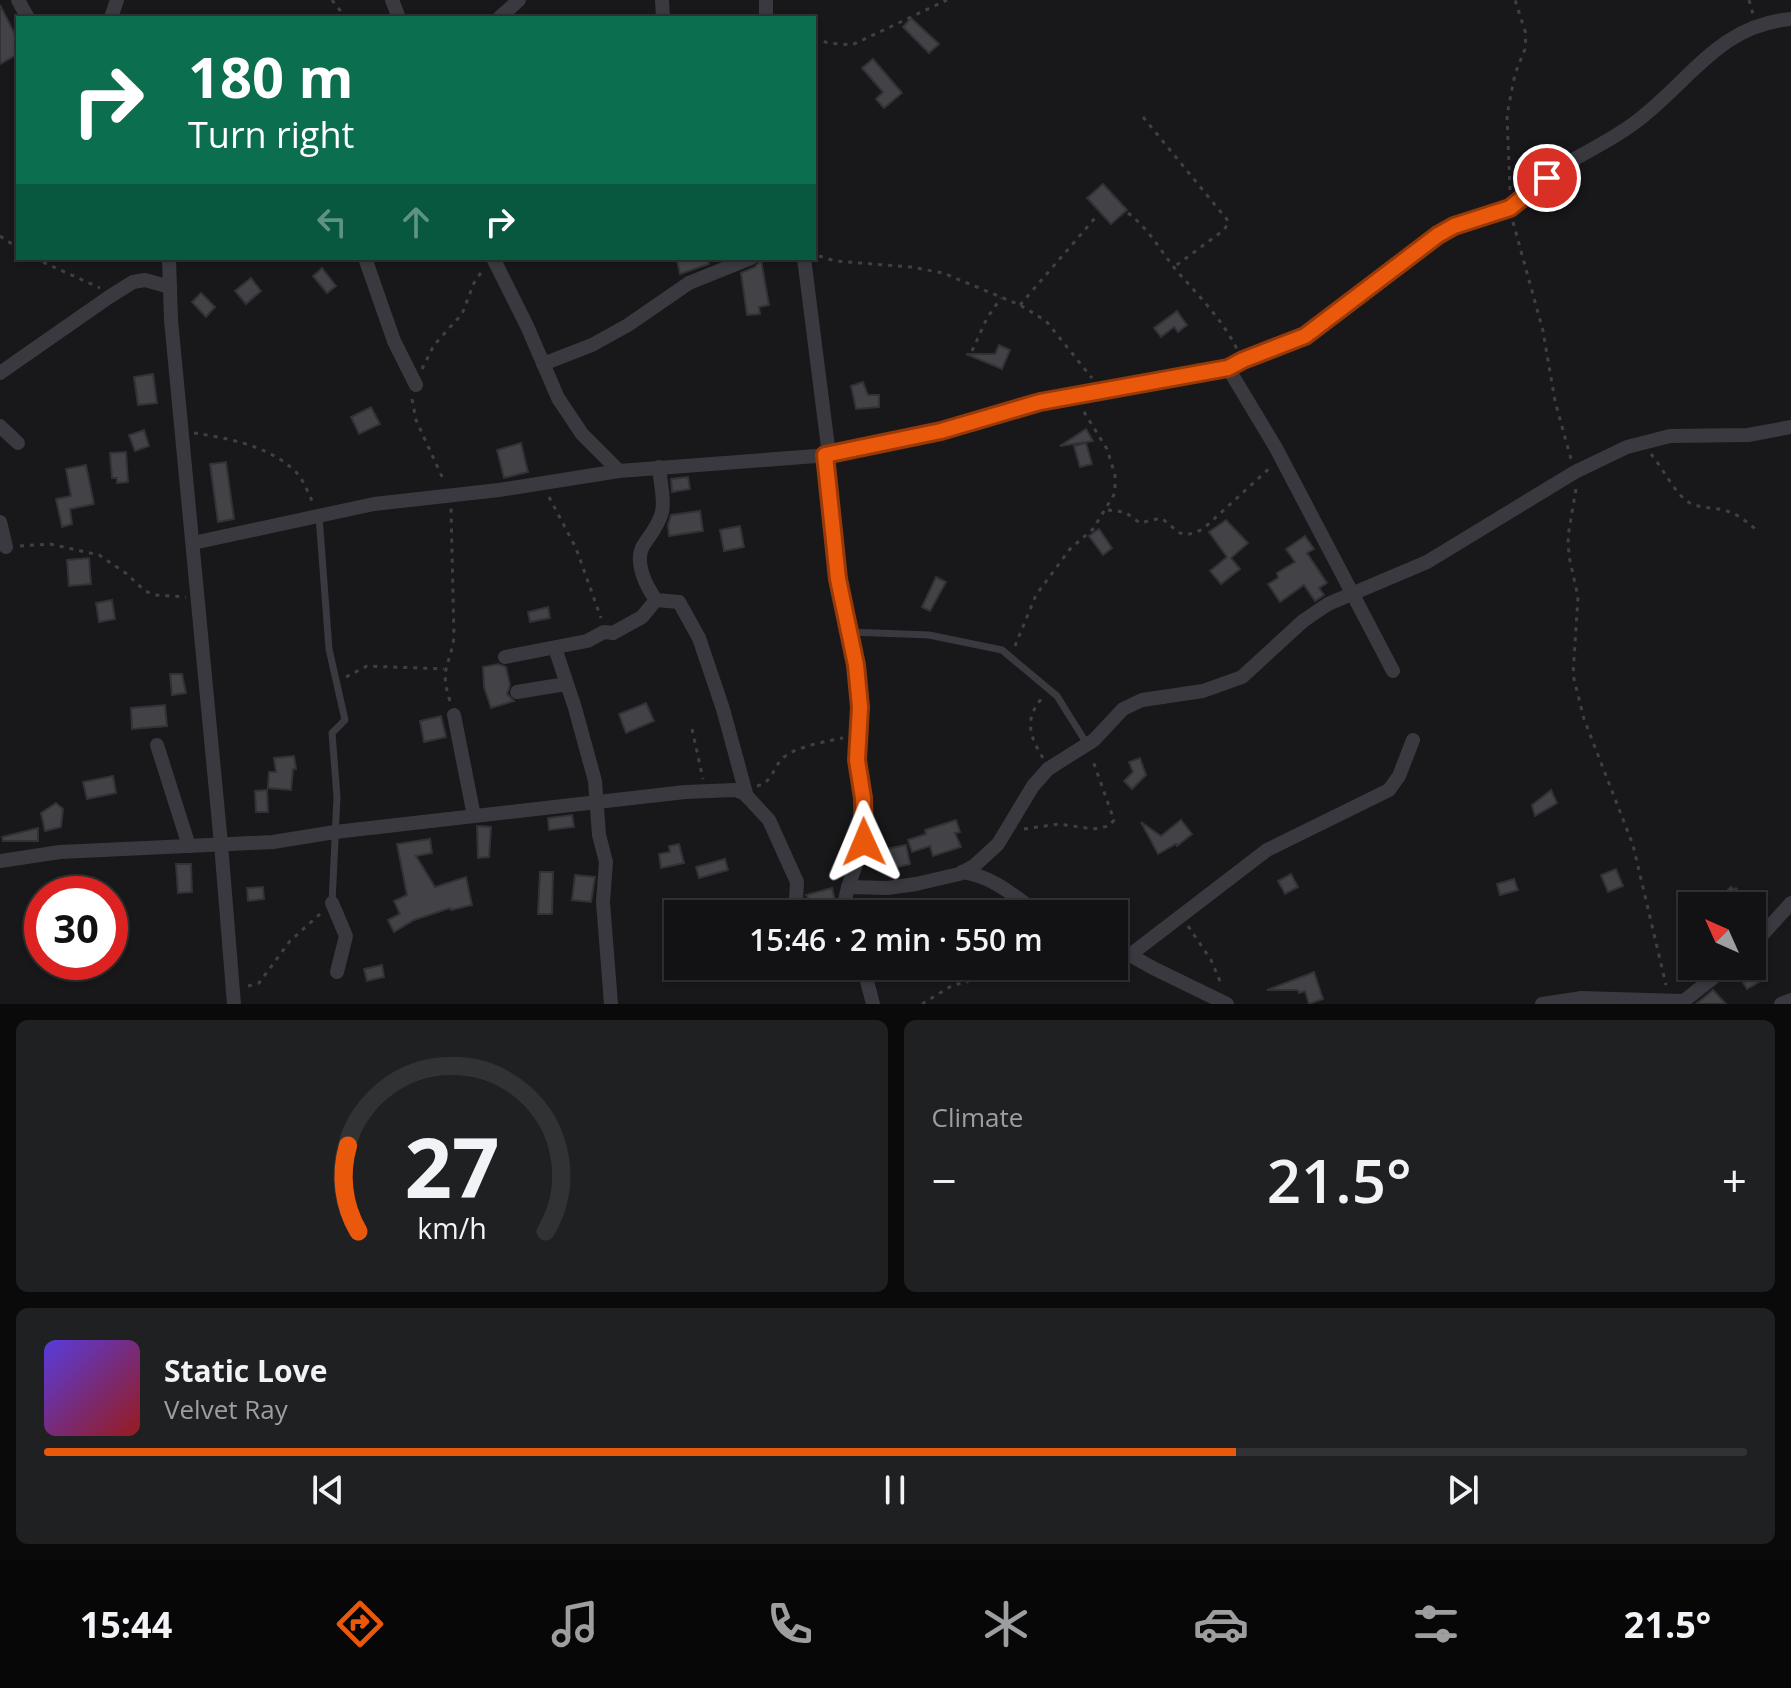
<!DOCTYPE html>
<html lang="en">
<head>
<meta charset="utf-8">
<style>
  :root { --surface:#121214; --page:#1f2022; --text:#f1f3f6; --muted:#9c9ea0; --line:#313234; --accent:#ea580c }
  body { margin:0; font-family:"Open Sans",sans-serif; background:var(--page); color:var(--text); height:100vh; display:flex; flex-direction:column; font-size:30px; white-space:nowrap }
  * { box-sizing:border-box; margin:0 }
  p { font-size:26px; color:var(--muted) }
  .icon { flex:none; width:44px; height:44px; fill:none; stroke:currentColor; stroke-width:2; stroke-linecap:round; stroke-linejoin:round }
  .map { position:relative; height:1004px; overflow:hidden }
  .drawer { display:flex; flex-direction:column; gap:16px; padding:16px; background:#0a0a0b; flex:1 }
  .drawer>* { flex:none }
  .banner { position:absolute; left:16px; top:16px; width:800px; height:244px; border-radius:0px; box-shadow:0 2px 6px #0004,0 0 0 2px var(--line); background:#0b6e4f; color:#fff; overflow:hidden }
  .needle { width:52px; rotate:315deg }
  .controls { position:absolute; left:1678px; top:892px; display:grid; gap:16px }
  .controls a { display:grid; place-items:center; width:88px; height:88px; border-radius:0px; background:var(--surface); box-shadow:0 2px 6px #0004,0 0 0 2px var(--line); font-size:40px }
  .speed { position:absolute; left:24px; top:876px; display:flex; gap:16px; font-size:40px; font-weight:700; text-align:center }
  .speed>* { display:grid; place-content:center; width:104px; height:104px; border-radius:50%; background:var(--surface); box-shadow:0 2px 6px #0004,0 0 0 2px var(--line); line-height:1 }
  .speed .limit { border:12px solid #d22; background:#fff; color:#111 }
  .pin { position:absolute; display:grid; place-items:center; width:68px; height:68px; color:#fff; margin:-34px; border:4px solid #fff; border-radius:50%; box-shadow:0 2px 8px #0007 }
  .me { position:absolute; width:88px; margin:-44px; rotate:359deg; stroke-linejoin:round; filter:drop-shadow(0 0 6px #0008) }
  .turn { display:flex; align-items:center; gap:28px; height:168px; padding:0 40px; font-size:36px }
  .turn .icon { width:104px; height:104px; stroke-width:2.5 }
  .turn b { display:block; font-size:56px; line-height:68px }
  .lanes { display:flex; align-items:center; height:76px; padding:0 40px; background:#0003; justify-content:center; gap:40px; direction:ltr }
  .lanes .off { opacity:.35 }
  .big { font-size:60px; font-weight:600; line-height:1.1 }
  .drawer .card { flex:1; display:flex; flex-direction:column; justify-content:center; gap:12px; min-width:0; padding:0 28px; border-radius:12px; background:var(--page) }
  .drawer .dial { align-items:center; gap:0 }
  .dial svg { height:208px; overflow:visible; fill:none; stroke:var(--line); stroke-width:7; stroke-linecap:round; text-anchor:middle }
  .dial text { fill:var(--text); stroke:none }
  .song { display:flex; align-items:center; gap:24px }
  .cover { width:96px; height:96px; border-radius:12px; background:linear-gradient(135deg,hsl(250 70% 55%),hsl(0 70% 35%)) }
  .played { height:8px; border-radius:4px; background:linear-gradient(90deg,var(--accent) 70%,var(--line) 70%) }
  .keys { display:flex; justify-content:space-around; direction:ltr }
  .heat { display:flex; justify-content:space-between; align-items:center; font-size:44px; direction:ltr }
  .drawer .tiles { flex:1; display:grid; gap:16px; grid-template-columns:1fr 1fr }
  .card:last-child { grid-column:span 2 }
  .trip { position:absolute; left:664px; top:900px; width:464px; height:80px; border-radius:0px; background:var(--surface); box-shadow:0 2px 6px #0004,0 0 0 2px var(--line); font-weight:600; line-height:80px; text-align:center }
  .menu { display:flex; height:128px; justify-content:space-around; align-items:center; background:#070708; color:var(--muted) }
  .menu .icon { width:56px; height:56px }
  .menu .on { color:var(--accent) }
  .menu b { font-size:36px; color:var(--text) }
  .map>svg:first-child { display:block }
  .building { fill:#424247; stroke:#323236; stroke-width:2 }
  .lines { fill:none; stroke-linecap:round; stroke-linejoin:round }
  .path { stroke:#3f4046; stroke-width:3; stroke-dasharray:4 6; stroke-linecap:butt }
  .service { stroke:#39393f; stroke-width:7 }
  .minor { stroke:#39393f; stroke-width:14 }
  .route-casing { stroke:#983908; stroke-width:20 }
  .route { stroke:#ea580c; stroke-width:14 }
</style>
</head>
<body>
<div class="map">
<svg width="1791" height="1004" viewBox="0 0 1791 1004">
  <rect width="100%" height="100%" fill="#18181a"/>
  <g class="building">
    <polygon points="0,5 18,40 18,54 0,64"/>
    <polygon points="911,18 939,44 929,53 903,27"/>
    <polygon points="873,59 902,93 884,108 876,99 883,92 862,68"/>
    <polygon points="1103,184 1127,210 1111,224 1087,198"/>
    <polygon points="686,258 707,258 709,264 680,274 677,260"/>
    <polygon points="761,260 769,305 759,307 760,314 747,315 741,273 755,267"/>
    <polygon points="322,268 336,286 327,293 313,276"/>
    <polygon points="251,278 261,291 246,304 235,291"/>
    <polygon points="201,293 215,307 206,317 192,302"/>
    <polygon points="1177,311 1187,325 1178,332 1174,327 1161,337 1154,328"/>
    <polygon points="999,345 1010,350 1002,369 966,354 995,354"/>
    <polygon points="153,374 157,403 138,405 134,377"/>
    <polygon points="863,382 868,395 879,395 879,407 856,409 851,386"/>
    <polygon points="371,407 380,424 359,434 351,417"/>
    <polygon points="1086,429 1093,441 1060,446"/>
    <polygon points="144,430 149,446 135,451 129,435"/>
    <polygon points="521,443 528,472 504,478 497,450"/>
    <polygon points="1086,443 1092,464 1080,467 1074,446"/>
    <polygon points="126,452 128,482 117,483 117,478 112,478 110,453"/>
    <polygon points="226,462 234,519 218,522 210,464"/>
    <polygon points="86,465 94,504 70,509 72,524 62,527 56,499 71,496 66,469"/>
    <polygon points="688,477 690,489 672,492 671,479"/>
    <polygon points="700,511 703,531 669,536 668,525 671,515"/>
    <polygon points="1226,520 1248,543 1231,558 1240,569 1221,584 1210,571 1227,557 1209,532"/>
    <polygon points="740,526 744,547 724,551 720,530"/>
    <polygon points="1099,529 1112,548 1103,555 1089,536"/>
    <polygon points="1305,536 1314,549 1307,553 1327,583 1319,588 1324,595 1315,601 1304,585 1280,602 1268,584 1278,578 1277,573 1295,562 1286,549"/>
    <polygon points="89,558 91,584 69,586 67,560"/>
    <polygon points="936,577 946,582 930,611 922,607"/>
    <polygon points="112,600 115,619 99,622 96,603"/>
    <polygon points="548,607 550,618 530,622 528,612"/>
    <polygon points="498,664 506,667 510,685 507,694 514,701 491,708 484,687 483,667"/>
    <polygon points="170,674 182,674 186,693 172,695"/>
    <polygon points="646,703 654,721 626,733 619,714"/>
    <polygon points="165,705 167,726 132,729 131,708"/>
    <polygon points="441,716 446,737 424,742 420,721"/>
    <polygon points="294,756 296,769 293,769 291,790 268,788 269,772 276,772 274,758"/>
    <polygon points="1140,758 1146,775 1132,789 1124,781 1133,772 1129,762"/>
    <polygon points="113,776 116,793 87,799 83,782"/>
    <polygon points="267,790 268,812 256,812 255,791"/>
    <polygon points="1551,790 1557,803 1535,816 1532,805"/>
    <polygon points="56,803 63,809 61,827 45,831 41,813"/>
    <polygon points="572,815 574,827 549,830 548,818"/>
    <polygon points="956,820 960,832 955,833 961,847 933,856 930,846 912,852 908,840 926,834 925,830"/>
    <polygon points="1181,820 1192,834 1177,846 1176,844 1158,854 1141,822 1161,836"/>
    <polygon points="477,826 491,827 489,857 478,858"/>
    <polygon points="38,828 38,841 3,841 2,837"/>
    <polygon points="430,839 432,853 416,856 435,887 466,877 472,905 451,910 450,908 414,920 394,932 388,920 400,914 394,901 407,895 397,844"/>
    <polygon points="679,844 684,863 661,868 659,854 670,852 669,846"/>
    <polygon points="906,845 910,864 890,869 886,849"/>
    <polygon points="725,859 728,870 699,878 696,867"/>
    <polygon points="176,864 191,864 192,892 178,893"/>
    <polygon points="1616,869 1623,886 1608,892 1601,875"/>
    <polygon points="540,872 553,872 552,914 538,914"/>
    <polygon points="1291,874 1298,887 1285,894 1278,881"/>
    <polygon points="575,875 595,877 591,902 572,900"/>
    <polygon points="1514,879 1518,890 1500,895 1497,884"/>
    <polygon points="263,887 264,899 248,901 247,888"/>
    <polygon points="1731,887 1734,890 1736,888 1745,900 1739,906 1730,906 1721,896"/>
    <polygon points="832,888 836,904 818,910 806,895"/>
    <polygon points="382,965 384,977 367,981 364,969"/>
    <polygon points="1759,969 1764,979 1747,989 1741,979"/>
    <polygon points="1314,972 1323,999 1309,1004 1305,991 1299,993 1298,990 1267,990"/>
    <polygon points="1713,990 1726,1004 1696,1004"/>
  </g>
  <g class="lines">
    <g class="path">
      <polyline points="332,0 346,18"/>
      <polyline points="1749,0 1753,14"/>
      <polyline points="814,39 829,43 852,45 947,0"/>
      <polyline points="1143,117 1229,222 1224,230 1174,267"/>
      <polyline points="1510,190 1507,115 1515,74 1525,49 1526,34 1515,0"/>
      <path d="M 1128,213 C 1149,229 1160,250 1176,270 C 1198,295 1222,319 1237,349"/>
      <polyline points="1513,222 1543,331 1555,401 1571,459"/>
      <polyline points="0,236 18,248"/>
      <polyline points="819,256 835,261 911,267 943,273 1020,305 1046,321 1092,378"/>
      <polyline points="34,258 100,288"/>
      <polyline points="1020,305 1095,218"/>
      <polyline points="972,351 987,318 1001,298"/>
      <polyline points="422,369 434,345 462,314 474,283 484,268"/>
      <polyline points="412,399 416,420 444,481"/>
      <path d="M 194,433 C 228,438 269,446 295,471 C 304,480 308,493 314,505"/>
      <path d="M 1651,454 C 1662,467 1677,497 1690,503 C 1702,509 1715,507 1727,511 C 1740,515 1749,524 1759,532"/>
      <polyline points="1576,489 1568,536 1569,556 1578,597 1573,675 1584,719 1633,845 1666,985"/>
      <polyline points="549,497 576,548 601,618"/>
      <path d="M 1108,510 L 1125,512 L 1140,523 L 1161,518 C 1180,531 1178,541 1203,529 L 1272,466"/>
      <polyline points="20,546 50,544 99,555 127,574 145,591 155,595 186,597"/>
      <polyline points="1015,646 1036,595 1070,549 1093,529 1115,493 1115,475 1107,449 1081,407"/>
      <polyline points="346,677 367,666 444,669"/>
      <path d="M 450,701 C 439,667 450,667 454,637 L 451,508"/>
      <polyline points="692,729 703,779"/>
      <path d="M 1043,758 C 1029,736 1024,718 1043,697"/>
      <path d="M 757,786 C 773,782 772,769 782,759 C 793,747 828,741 843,738"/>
      <polyline points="1024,829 1059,824 1093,829 1109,826 1114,820 1092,758"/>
      <polyline points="995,914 996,902"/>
      <polyline points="1188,926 1211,960 1222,986"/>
      <polyline points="248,986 259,983 290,941 320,914"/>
      <polyline points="922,1004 953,985 967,982 982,966"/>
    </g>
    <g class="service">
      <polyline points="319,516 329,649 345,720 332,733 337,797 332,903"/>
      <polyline points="849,632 929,635 1002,650 1057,696 1087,744"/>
    </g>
    <g class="minor">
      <polyline points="18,0 28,18"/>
      <polyline points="392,0 399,18"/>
      <polyline points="662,0 663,18"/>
      <polyline points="766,0 766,18"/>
      <polyline points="111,18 117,0"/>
      <polyline points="499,18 519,0"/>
      <polyline points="169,258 171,320 221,844 234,1004"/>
      <polyline points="365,258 394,341 416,385"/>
      <polyline points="493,258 527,326 558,398 582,434 619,471"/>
      <polyline points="804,258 829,455"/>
      <polyline points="543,364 592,345 628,325 689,283 751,258"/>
      <polyline points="1228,368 1276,448 1393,671"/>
      <polyline points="0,373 109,297 133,282 145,280 170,287"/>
      <polyline points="0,426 18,443"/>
      <polyline points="825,455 838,579 856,665 860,707 857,760 863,798 864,842 848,887 845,900 848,914"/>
      <path d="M 659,467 C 660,481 665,499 662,512 C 659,525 650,535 643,546 C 634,562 646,586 656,600 L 679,602 L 699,638 L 723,709 L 747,797"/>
      <polyline points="0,522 6,547"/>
      <path d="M 193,543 L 374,504 L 499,490 L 619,471 L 829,455 L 941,431 L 1040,402 L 1228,368 L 1243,360 L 1305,336 L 1438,235 C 1461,222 1489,220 1511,206 C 1530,194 1545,176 1564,165 C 1589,150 1614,139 1637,121 C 1690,81 1719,25 1791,19"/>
      <polyline points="555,648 575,708 595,781 599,835 606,862 603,902 611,1004"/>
      <polyline points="505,657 587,641 604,632 613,633 642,617 656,600"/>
      <polyline points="517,692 566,684"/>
      <polyline points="454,715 474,816"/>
      <polyline points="157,745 189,846"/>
      <polyline points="0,861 60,852 273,842 335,832 685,792 735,790 744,793 769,820 797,882 796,900 809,914"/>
      <path d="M 962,872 C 993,876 1014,896 1039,914"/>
      <polyline points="848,887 887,888 916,884 959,874 974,866 998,844 1033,786 1048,769 1094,740 1123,709 1142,700 1203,691 1242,677 1303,621 1328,604 1427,562 1575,472 1627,447 1670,436 1748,435 1791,427"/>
      <polyline points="332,903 346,936 337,972"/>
      <polyline points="1114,946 1153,968 1227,1004"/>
      <polyline points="1752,946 1791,903"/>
      <polyline points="1130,955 1267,850 1389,790 1399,776 1413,740"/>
      <polyline points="863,966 873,1004"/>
      <polyline points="1542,1004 1582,998 1682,1001"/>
      <polyline points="1680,1004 1728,966"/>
      <polyline points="1781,1004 1791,1000"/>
    </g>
  </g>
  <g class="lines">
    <defs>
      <polyline id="route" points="864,842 863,798 857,760 860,707 856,665 838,579 825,455 941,431 1040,402 1228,368 1243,360 1305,336 1438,235 1454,226 1510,208 1547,178"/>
    </defs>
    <use href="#route" class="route-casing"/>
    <use href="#route" class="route"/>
  </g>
</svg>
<div class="controls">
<a><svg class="needle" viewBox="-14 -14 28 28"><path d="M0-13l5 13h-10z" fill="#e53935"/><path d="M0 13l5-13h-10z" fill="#9c9ea0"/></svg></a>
</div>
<div class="speed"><div class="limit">30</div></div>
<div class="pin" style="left:1547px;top:178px;background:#d93025"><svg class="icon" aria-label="arrive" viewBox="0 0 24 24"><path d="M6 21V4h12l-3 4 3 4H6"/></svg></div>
<svg class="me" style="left:864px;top:842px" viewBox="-20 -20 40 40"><path d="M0-17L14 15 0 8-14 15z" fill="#ea580c" stroke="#fff" stroke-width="4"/></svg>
<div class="trip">15:46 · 2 min · 550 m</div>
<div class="banner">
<div class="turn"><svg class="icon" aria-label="right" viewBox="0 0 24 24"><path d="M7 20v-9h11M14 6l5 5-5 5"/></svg><div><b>180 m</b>Turn right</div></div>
<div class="lanes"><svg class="icon off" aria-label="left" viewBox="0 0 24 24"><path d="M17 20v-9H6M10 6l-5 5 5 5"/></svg><svg class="icon off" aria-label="ahead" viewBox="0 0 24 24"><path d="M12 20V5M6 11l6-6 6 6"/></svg><svg class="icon" aria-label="right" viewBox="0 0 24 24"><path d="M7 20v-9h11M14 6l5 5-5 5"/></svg></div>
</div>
</div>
<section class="drawer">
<div class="tiles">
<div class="card dial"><svg viewBox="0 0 100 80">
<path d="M14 69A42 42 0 1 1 86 69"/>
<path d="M14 69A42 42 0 0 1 10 36" stroke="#ea580c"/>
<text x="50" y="56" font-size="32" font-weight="700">27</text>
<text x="50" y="72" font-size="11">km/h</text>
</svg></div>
<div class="card"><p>Climate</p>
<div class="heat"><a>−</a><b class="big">21.5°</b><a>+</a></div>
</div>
<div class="card">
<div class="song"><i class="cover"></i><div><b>Static Love</b><p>Velvet Ray</p></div></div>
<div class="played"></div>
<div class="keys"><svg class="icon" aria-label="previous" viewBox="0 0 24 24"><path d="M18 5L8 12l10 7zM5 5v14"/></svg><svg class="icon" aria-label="pause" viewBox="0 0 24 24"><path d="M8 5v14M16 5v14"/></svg><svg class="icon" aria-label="next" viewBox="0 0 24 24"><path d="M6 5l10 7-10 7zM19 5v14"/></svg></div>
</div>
</div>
</section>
<nav class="menu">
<b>15:44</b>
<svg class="icon on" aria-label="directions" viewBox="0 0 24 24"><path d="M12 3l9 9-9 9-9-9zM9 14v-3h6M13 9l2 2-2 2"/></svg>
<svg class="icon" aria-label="music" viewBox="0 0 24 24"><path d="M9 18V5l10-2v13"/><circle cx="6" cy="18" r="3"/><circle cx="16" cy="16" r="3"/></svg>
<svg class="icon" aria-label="phone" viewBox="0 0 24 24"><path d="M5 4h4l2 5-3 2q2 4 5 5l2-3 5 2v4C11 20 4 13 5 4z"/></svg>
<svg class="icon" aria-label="climate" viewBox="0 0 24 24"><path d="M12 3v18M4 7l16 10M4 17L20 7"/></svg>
<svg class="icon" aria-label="car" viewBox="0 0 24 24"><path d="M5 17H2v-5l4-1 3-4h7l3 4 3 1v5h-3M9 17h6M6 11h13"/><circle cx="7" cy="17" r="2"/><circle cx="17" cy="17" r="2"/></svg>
<svg class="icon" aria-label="filters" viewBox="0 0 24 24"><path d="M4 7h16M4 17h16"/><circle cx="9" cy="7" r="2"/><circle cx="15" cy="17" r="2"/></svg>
<b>21.5°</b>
</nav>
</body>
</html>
